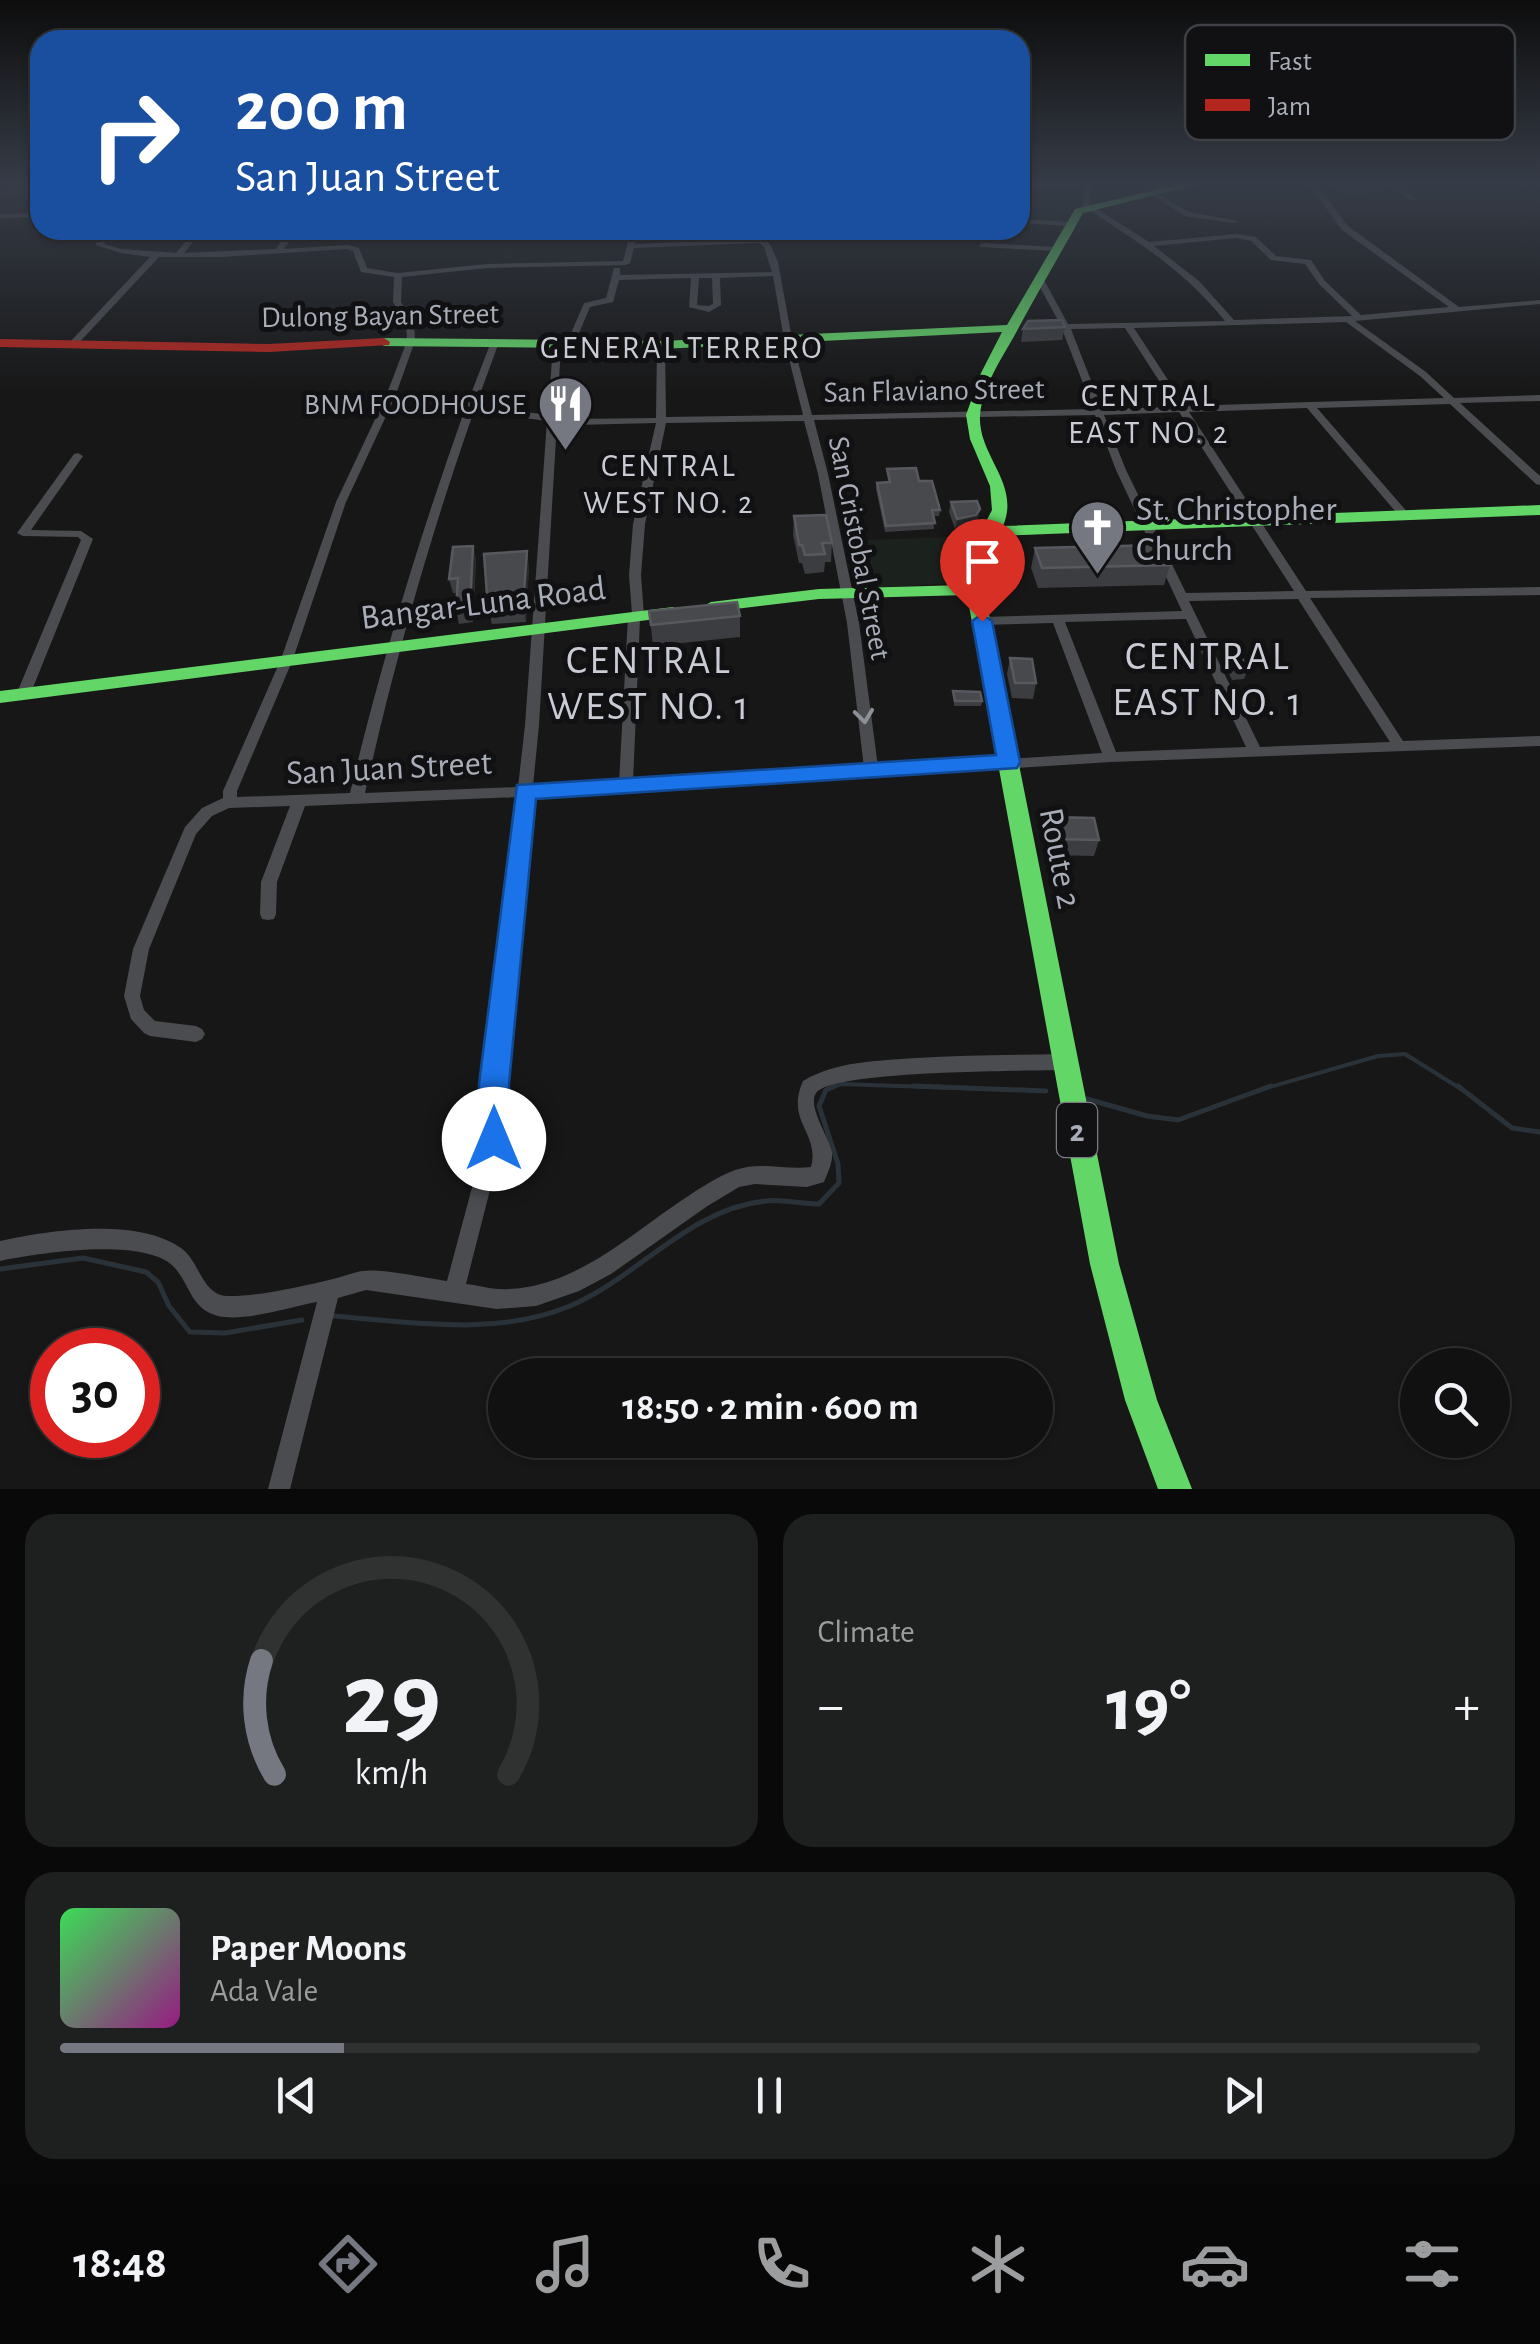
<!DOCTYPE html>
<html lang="en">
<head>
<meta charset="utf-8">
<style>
  :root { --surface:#111; --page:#1e1f1f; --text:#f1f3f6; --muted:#9c9d9f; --line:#303131; --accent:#757880 }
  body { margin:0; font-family:"Alegreya Sans",sans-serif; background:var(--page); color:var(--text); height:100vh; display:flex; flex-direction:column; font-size:38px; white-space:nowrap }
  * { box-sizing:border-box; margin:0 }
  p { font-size:32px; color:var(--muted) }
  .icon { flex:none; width:55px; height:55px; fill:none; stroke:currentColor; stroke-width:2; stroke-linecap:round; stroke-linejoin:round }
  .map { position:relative; height:1489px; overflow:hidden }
  .details { display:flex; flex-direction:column; gap:25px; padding:25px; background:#090909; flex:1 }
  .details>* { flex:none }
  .hud { position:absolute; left:30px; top:30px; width:1000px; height:210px; border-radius:30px; box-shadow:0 2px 8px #0004,0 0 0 2px var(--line); background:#1a4fa0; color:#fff; overflow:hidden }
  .buttons { position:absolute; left:1400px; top:1348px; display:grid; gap:20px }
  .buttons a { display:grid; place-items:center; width:110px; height:110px; border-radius:50%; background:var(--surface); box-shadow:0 2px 8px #0004,0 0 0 2px var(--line); font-size:50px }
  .speed { position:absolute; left:30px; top:1328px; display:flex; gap:20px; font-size:50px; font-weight:700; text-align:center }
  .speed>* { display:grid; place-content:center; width:130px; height:130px; border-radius:50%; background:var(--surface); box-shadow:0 2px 8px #0004,0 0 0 2px var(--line); line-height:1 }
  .speed .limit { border:15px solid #d22; background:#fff; color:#111 }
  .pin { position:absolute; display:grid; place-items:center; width:85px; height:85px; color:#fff; margin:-102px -42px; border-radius:50% 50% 50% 0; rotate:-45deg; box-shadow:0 0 10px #0007 }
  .pin .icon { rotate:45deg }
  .me { position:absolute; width:110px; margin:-55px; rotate:0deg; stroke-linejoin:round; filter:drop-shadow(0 0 8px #0008) }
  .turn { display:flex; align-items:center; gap:35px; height:210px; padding:0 40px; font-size:45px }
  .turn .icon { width:130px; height:130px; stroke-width:2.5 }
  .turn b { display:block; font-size:70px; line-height:85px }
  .big { font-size:75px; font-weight:600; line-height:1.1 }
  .details .tile { flex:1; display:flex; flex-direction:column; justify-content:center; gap:15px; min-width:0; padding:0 35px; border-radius:30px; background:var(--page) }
  .details .dial { align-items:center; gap:0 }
  .dial svg { height:260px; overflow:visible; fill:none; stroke:var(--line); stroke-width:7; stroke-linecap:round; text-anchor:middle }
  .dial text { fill:var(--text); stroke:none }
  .song { display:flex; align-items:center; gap:30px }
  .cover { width:120px; height:120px; border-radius:15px; background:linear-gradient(135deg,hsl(130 70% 55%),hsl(310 70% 35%)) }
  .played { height:10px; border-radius:5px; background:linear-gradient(90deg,var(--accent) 20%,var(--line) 20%) }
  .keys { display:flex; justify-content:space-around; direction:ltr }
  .heat { display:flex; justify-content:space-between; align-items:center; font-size:55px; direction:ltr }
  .details .tiles { flex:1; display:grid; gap:25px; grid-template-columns:1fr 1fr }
  .tile:last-child { grid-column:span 2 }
  .trip { position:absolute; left:488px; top:1358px; width:565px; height:100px; border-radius:50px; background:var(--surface); box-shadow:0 2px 8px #0004,0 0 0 2px var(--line); font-weight:600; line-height:100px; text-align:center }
  .tabs { display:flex; height:160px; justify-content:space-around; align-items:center; background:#070707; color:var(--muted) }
  .tabs .icon { width:70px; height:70px }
  .tabs .on { color:var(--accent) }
  .tabs b { font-size:45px; color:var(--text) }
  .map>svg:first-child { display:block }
  .green { fill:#1b211c }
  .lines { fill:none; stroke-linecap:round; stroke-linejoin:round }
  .stream-far1 { stroke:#2a3239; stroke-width:4 }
  .stream { stroke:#2a3239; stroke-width:5 }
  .river { fill:#2a3239; fill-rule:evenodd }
  .street { fill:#4b4c50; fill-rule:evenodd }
  .fast { fill:#63d668; fill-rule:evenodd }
  .jam { fill:#b3261e; fill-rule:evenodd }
  .wall { fill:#3c3d40 }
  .shaded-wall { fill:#28292a }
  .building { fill:#48494d; stroke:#57595e; stroke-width:2.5 }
  .oneway { stroke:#8c9099 }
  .route { fill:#1a73e8; stroke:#114b97; stroke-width:2.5 }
  .labels { text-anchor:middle; stroke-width:10; stroke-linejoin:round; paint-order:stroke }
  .far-street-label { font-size:30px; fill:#a8adb8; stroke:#111113 }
  .far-poi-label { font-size:30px; fill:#a8adb8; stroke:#111113; text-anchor:end }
  .far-quarter-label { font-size:32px; letter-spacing:2.5px; fill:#c9ccd4; stroke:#111113 }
  .shield { fill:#111113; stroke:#7b7e86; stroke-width:2.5 }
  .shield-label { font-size:32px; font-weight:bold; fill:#a8adb8 }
  .poi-label { font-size:35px; fill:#a8adb8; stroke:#111113; text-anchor:start }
  .street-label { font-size:35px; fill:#a8adb8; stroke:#111113 }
  .quarter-label { font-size:40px; letter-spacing:2.5px; fill:#c9ccd4; stroke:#111113 }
  .key { fill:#111113; stroke:#3e4045; stroke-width:2.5 }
  .key-label { font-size:28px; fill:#a8adb8 }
</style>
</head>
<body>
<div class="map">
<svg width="1540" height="1489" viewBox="0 0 1540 1489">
  <rect width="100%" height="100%" fill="#171717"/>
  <g class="green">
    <polygon points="1020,194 1072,198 1058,222 1020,221"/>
    <polygon points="948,537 953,583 856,589 844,541"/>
  </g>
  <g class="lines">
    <g class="stream-far1">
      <polyline points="829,1089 841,1084 987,1089"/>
      <polyline points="1263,1089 1378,1056 1405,1054 1461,1089"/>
    </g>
    <g class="stream">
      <polyline points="914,1086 1046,1091"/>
      <polyline points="1458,1086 1512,1128 1540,1132"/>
      <polyline points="1087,1099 1147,1116 1178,1120 1271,1086"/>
      <polyline points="0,1269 83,1258 146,1272 158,1282 169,1306 190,1332 225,1333 302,1320"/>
      <path d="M 333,1316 C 411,1322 495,1337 570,1306 C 637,1278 689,1209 765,1201 C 783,1199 801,1204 819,1204 L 839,1183 L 838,1164 L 819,1106 L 826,1090 L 835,1086"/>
    </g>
    <polygon class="river" points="40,187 40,193 0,198 0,192"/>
    <g class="street">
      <path d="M 1020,183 L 1085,185 L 1092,183 L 1089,204 L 1149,242 L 1236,234 L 1256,237 L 1276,256 L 1311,260 L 1325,281 L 1361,315 L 1449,307 L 1342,230 L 1308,183 L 1315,183 L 1348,226 L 1459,307 L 1540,300 L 1540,304 L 1355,321 L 1426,372 L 1454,398 L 1540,395 L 1540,401 L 1460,403 L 1540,476 L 1540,485 L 1536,484 L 1450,404 L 1317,408 L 1409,514 L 1409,518 L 1401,518 L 1307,408 L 1189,412 L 1306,591 L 1540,587 L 1540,595 L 1310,598 L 1403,741 L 1540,736 L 1540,746 L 1111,762 L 626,793 L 532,797 L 503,1084 L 503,1139 L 466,1284 C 476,1285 487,1288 497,1289 C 567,1292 621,1242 675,1205 C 694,1192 714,1178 735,1170 C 760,1161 785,1170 811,1167 C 820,1132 785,1122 803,1081 C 836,1061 877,1061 916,1058 C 965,1055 1014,1055 1063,1054 L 1069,1056 L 1072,1062 L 1069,1068 L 1063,1070 C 1028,1071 831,1070 816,1093 C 807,1106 829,1137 832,1152 C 833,1163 828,1172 824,1182 L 807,1187 L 755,1184 L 739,1187 L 706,1207 L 611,1274 L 579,1291 L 536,1306 L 497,1309 L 366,1290 L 338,1298 L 290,1489 L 268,1489 L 317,1302 C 289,1307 245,1322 218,1316 C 190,1309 190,1283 173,1266 C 143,1237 38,1253 0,1261 L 0,1241 C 50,1230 137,1217 181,1248 C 199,1260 202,1295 227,1296 C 256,1297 304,1286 333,1279 C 343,1277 353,1272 363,1271 C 381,1268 426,1278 447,1281 L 485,1139 L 485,1084 L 517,797 L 305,806 L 277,882 L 276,914 L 274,919 L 268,920 L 262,919 L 260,914 L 261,882 L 290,806 L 229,808 L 212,816 L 196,834 L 149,949 L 140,996 L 144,1010 L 155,1021 L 196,1026 L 202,1029 L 205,1034 L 202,1039 L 196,1042 L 150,1036 L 144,1033 L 131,1019 L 124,996 L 133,949 L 185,827 L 202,808 L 223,798 L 223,791 L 281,659 L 336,502 L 386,396 L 407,341 L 406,323 L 393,302 L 394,277 L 361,272 L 353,251 L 347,249 L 220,257 L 159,257 L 75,347 L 69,347 L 69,343 L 150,257 L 121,253 L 95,245 L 106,230 L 114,230 L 104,244 L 121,249 L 176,253 L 195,230 L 203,230 L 184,253 L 276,249 L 289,230 L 297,230 L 284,249 L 348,245 L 359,248 L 367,268 L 398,273 L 487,264 L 623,261 L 630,235 L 585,232 L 581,230 L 637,231 L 635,244 L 753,239 L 742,230 L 751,230 L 770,244 L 778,262 L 792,339 L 812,415 L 1093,409 L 1062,329 L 1050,330 L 1046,327 L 1060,324 L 1036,280 L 1040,278 L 1044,280 L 1068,324 L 1225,321 C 1183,269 1138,242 1083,206 L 1084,189 L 1020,187 ZM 1236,238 L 1251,241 L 1271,260 L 1305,264 L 1319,284 L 1352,316 L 1234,320 L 1199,281 L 1154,246 ZM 759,243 L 764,247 L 772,272 L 620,275 L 620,268 L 614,268 L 606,298 L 584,303 L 566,345 L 570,348 L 574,345 L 590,307 L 613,302 L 619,280 L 691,278 L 689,307 L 709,312 L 721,305 L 720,278 L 773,276 L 784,339 L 803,415 L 666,417 L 665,345 L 661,342 L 657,345 L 656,418 L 575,419 L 557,417 L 561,345 L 557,342 L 553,345 L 548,415 L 476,405 L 499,342 L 495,339 L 491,342 L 467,404 L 396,394 L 415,341 L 414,323 L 401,302 L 402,277 L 487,268 L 626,265 L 630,263 L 634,248 ZM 699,278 L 712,278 L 713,304 L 708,306 L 697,305 ZM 1346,322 L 1420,376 L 1444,398 L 1185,406 L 1134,328 ZM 1125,328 L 1176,407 L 1102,409 L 1071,329 ZM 394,399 L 465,409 C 420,535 381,663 350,793 L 237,797 L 237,791 L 293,659 L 346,502 ZM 474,411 L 547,421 L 525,725 L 518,787 L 365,793 C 394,663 430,536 474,411 ZM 1179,412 L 1294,591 L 1186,593 L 1126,470 L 1104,415 ZM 1095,415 L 1116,470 L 1182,611 L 982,617 L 976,621 L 982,625 L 1053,623 L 1102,753 L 878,767 L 859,623 L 828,474 L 814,420 ZM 804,421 L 818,474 L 847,623 L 864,768 L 633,782 L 640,619 L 644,616 L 641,575 L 645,524 L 666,423 ZM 557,422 L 575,425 L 656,423 L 633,524 L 629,575 L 632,614 L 628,617 L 619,783 L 533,786 L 539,725 ZM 1298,599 L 1390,742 L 1260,747 L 1189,601 ZM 1186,619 L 1246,747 L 1116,752 L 1065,622 Z"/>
      <polygon points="1383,183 1391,183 1417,199 1412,200"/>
      <polygon points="1153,191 1189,212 1238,221 1234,223 1184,216 1151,194"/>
      <polygon points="40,213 40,217 0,218 0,214"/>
      <polygon points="1020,219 1068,222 1072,224 1068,226 1020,223"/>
      <polygon points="822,230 832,232 963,230 959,232 830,236"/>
      <polygon points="983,243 1056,247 1060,249 1056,251 980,247 979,245"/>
      <polygon points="78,453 83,456 31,530 81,531 93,539 30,695 23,699 16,695 81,540 78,537 23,536 17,533 74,454"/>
    </g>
    <g class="fast">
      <path d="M 1185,183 L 1203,183 L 1083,213 C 1062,251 1039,290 1019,327 C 1007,351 982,384 980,416 C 978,456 1021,484 1003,526 L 1540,505 L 1540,515 L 997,536 L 985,557 L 982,580 L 1119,1264 L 1157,1400 L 1192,1489 L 1158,1489 L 1125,1400 L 1090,1264 L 967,595 L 819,599 L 711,612 L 702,607 L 711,602 L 819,589 L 965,585 L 968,557 L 992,510 L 990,486 L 970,439 L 966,415 L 981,373 L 1002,332 L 661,349 L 384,346 L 378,342 L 384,338 L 661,341 L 1007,325 L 1075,209 Z"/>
      <polygon points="673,607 682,612 679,616 0,703 0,691"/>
    </g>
    <polygon class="jam" points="384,338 390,342 389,345 269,352 0,347 0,339 269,344"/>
  </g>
  <g class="wall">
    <polygon points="1328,183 1384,183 1382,191 1348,194"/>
    <polygon points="1065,327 1062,340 1021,342 1023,329"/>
    <polygon points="887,469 919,481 940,510 939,516 933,516 934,529 885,532 876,489 877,483 888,482"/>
    <polygon points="951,502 980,509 978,518 974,524 955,529 949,512"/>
    <polygon points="794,516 832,543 831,562 825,562 824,572 805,574 802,563 799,563 793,535"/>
    <polygon points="473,546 476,560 473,622 459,624 456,609 457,593 453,593 449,579"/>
    <polygon points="1035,548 1170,565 1164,585 1038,588 1031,568"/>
    <polygon points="529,566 526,622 492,624 488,609"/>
    <polygon points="649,611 740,616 740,637 653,646"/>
    <polygon points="1010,658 1036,683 1033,699 1012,698 1007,674"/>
    <polygon points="1230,658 1248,669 1244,679 1232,680 1226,668"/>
    <polygon points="953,691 982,701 981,706 954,706"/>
    <polygon points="1051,817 1099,840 1094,856 1051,855 1047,832"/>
  </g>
  <g class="shaded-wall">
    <polygon points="1352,183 1384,183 1382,191 1348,194"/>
    <polygon points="980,509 978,518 974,524 955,529 957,519"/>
    <polygon points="473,546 476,560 473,622 470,608"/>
    <polygon points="527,551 529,566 526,622 523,606"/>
  </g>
  <g class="building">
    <polygon points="1062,320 1065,327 1023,329 1028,321"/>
    <polygon points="916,468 919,481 932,481 940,510 932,510 935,523 886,526 877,483 890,482 887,469"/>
    <polygon points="977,501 980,509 976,515 957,519 951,502"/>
    <polygon points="826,515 832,543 822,543 825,554 805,555 802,545 799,545 794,516"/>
    <polygon points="1160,545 1170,565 1042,568 1035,548"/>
    <polygon points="473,546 470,608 456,609 458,578 449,579 453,547"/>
    <polygon points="527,551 523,606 488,609 484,554"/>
    <polygon points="737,602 740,616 651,625 649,611"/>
    <polygon points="1241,657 1248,669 1236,670 1230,658"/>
    <polygon points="1010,658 1032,659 1036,683 1015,683"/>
    <polygon points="953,691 980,692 982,701 955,701"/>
    <polygon points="1051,817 1094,818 1099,840 1056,839"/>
  </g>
  <defs><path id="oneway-chevron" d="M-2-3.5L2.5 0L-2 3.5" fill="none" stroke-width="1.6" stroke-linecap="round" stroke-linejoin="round" transform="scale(2.5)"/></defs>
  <use class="oneway" href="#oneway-chevron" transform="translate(864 716) rotate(83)"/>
  <linearGradient id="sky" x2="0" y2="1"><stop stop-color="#0d0d0d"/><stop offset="0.47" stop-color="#363c47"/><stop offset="1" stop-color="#363c47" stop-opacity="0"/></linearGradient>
  <rect width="1540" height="392" fill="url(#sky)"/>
  <polygon class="route" points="982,614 992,621 1020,762 1017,768 536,799 509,1084 509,1139 505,1149 494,1154 483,1149 479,1139 479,1084 517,785 996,755 972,621"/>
  <defs>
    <symbol id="restaurant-pin" viewBox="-11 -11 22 30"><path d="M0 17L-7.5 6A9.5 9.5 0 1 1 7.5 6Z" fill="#757880" stroke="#111113"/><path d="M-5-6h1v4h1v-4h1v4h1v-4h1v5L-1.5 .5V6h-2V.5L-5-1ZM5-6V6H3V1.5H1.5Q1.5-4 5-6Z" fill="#fff"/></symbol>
    <symbol id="church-pin" viewBox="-11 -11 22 30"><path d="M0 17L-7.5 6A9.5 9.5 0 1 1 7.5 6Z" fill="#757880" stroke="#111113"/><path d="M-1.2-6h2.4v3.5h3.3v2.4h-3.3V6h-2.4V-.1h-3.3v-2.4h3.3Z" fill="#fff"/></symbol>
  </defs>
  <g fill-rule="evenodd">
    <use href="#restaurant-pin" x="534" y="372" width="63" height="86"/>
    <use href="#church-pin" x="1066" y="496" width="63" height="86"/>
  </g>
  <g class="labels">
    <g class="far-street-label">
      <text transform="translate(380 315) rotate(-1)" y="10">Dulong Bayan Street</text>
      <text transform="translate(934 390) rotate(-1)" y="10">San Flaviano Street</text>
      <text transform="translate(860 548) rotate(79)" y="10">San Cristobal Street</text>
    </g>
    <g class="far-poi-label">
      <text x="526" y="414">BNM FOODHOUSE</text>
    </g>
    <g class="far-quarter-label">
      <text x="682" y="358">GENERAL TERRERO</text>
      <text x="1149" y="406">CENTRAL<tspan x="1149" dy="37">EAST NO. 2</tspan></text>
      <text x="669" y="476">CENTRAL<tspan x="669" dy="37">WEST NO. 2</tspan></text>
    </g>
    <rect class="shield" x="1057" y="1103" width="40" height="54" rx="8"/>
    <g class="shield-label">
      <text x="1077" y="1141">2</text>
    </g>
    <g class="poi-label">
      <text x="1136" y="520">St. Christopher<tspan x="1136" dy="40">Church</tspan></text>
    </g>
    <g class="street-label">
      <text transform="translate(483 602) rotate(-7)" y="12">Bangar-Luna Road</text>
      <text transform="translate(389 767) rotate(-3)" y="12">San Juan Street</text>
      <text transform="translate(1061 858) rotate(79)" y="12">Route 2</text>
    </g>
    <g class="quarter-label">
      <text x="1208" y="669">CENTRAL<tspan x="1208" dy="46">EAST NO. 1</tspan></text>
      <text x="649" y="673">CENTRAL<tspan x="649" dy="46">WEST NO. 1</tspan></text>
    </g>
  </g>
  <rect x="1185" y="25" width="330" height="115" rx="15" class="key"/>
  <rect x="1205" y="54" width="45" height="12" fill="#63d668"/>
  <rect x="1205" y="99" width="45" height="12" fill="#b3261e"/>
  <g class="key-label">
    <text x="1268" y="70">Fast</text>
    <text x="1268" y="115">Jam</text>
  </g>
</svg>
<div class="buttons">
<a><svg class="icon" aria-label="search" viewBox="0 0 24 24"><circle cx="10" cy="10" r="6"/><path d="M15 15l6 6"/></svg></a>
</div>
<div class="speed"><div class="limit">30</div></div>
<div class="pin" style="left:982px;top:621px;background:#d93025"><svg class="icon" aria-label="arrive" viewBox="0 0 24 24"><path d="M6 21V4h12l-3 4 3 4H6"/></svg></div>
<svg class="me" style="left:494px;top:1139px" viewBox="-20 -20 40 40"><circle r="19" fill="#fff"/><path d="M0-13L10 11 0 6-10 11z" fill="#1a73e8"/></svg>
<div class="trip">18:50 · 2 min · 600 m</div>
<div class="hud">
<div class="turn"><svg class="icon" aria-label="right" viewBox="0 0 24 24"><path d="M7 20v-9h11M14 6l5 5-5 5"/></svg><div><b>200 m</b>San Juan Street</div></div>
</div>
</div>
<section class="details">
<div class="tiles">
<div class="tile dial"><svg viewBox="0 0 100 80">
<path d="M14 69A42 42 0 1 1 86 69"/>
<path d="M14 69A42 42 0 0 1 10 34" stroke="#757880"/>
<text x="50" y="56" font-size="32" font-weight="700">29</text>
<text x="50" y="72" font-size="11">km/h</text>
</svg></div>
<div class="tile"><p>Climate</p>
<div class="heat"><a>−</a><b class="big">19°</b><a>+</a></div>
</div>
<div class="tile">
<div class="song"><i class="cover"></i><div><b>Paper Moons</b><p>Ada Vale</p></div></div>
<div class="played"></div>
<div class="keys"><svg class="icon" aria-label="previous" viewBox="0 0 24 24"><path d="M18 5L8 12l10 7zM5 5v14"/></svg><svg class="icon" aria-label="pause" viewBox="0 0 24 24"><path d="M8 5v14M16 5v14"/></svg><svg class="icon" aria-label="next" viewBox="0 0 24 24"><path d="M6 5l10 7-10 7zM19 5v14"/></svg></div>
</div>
</div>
</section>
<nav class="tabs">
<b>18:48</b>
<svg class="icon on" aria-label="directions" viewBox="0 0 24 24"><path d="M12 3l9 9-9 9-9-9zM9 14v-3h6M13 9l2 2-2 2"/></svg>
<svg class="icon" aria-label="music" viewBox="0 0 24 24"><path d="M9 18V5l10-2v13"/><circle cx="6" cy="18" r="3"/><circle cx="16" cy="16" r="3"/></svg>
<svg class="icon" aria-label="phone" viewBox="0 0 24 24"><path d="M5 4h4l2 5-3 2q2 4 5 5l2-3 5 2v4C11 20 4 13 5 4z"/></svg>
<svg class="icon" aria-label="climate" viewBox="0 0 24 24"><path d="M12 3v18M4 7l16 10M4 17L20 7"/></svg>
<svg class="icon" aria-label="car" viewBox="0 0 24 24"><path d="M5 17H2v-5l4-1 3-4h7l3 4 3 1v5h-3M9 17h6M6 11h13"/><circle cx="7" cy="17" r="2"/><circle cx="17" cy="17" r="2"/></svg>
<svg class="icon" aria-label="filters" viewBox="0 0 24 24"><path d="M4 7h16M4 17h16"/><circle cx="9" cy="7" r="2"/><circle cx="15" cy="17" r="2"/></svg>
</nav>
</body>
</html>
